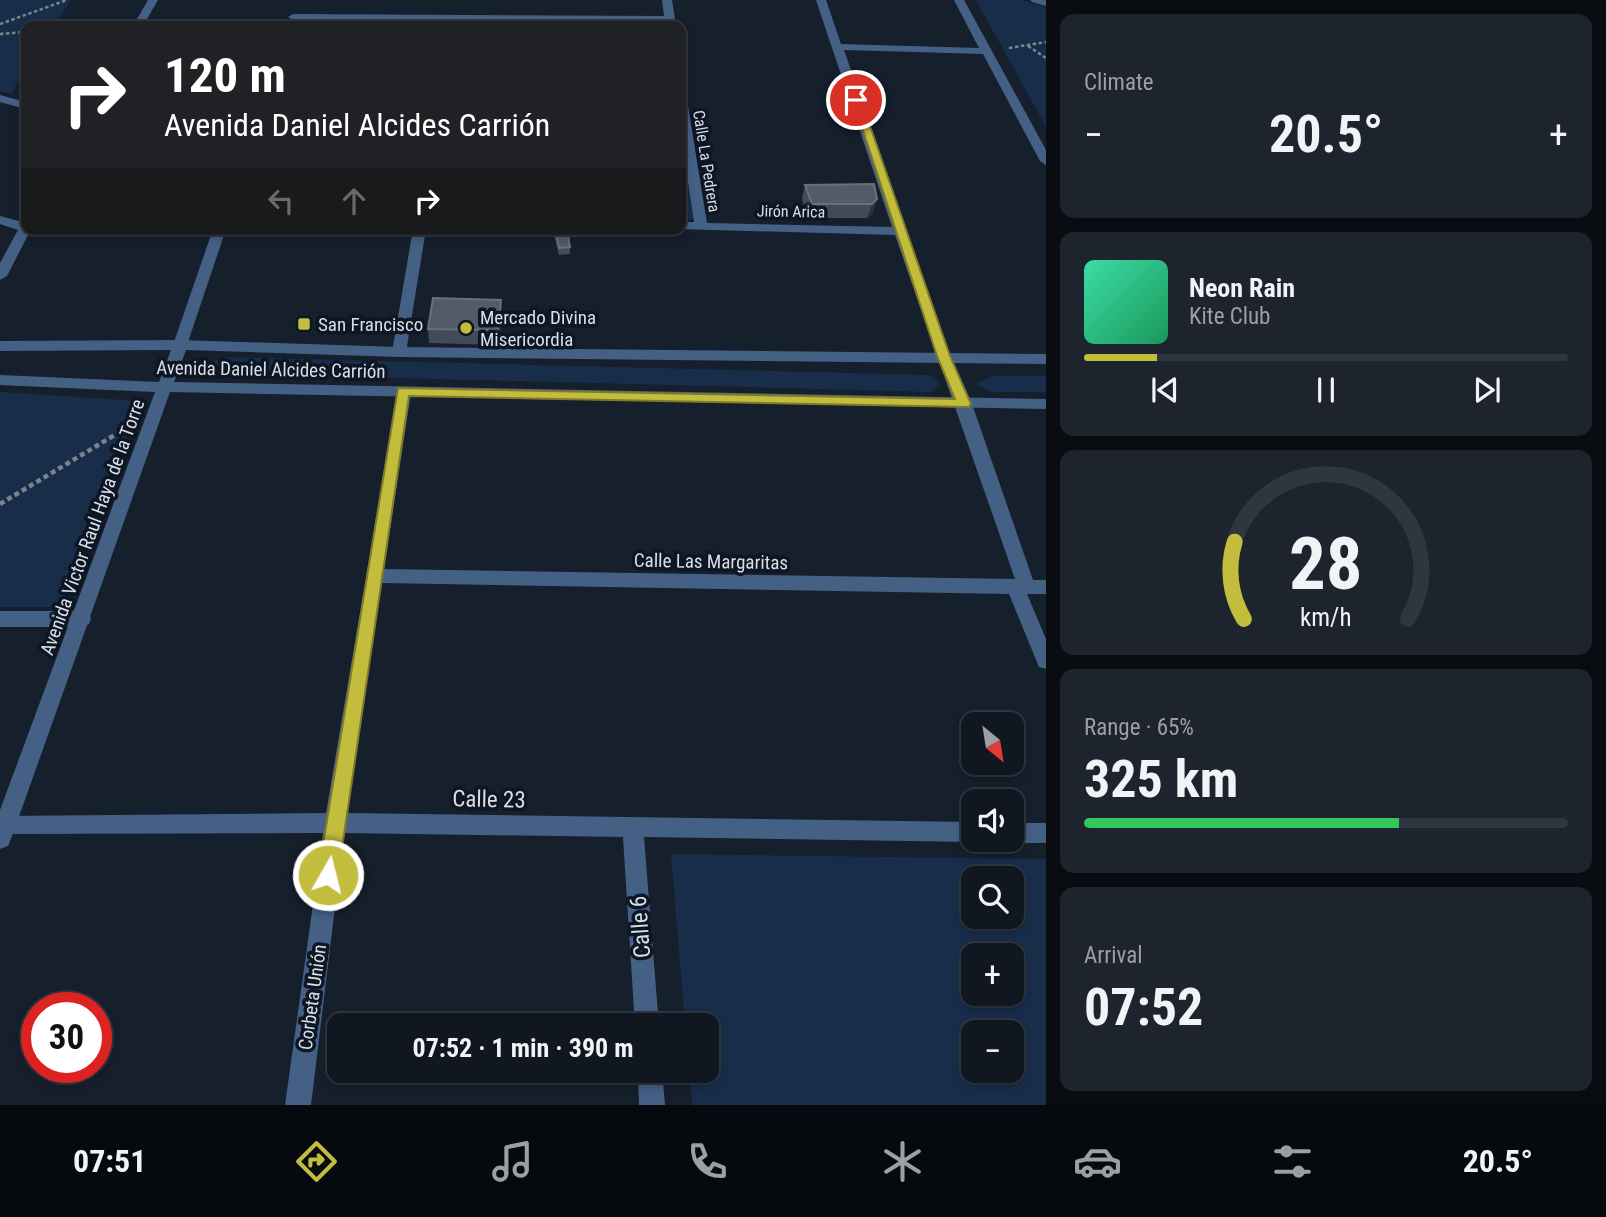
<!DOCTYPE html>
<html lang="en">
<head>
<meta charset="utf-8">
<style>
  :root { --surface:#101721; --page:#1e242e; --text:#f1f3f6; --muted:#9c9fa5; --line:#30363f; --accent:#c3bd3e }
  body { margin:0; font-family:"Roboto Condensed",sans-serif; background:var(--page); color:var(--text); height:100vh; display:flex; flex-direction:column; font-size:26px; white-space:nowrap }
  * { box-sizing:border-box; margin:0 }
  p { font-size:23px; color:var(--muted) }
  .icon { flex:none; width:38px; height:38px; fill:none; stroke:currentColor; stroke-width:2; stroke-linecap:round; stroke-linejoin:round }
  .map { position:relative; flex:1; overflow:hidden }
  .sheet { display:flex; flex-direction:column; gap:14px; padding:14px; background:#090d12; width:560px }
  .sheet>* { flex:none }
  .hud { position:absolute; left:21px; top:21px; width:665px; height:214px; border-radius:14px; box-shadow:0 4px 10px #0003,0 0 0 2px var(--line); background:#202124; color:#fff; overflow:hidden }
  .needle { width:46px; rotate:150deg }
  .controls { position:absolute; left:961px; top:712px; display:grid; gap:14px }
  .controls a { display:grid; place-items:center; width:63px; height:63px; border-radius:14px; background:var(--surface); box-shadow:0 4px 10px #0003,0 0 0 2px var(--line); font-size:35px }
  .speed { position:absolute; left:21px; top:992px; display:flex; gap:14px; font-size:35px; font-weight:700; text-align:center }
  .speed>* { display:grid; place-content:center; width:91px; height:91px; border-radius:50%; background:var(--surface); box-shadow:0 4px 10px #0003,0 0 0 2px var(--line); line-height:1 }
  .speed .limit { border:10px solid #d22; background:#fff; color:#111 }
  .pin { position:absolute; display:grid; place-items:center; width:60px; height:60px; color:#fff; margin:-30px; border:4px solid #fff; border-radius:50%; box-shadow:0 2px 7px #0007 }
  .me { position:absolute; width:77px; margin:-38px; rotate:8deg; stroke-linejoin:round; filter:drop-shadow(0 0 5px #0008) }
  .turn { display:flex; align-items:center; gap:24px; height:147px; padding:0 28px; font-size:32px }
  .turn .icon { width:91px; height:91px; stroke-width:2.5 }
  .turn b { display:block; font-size:49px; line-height:60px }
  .lanes { display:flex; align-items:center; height:66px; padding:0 28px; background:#0003; justify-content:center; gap:35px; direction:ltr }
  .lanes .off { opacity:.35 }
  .big { font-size:52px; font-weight:700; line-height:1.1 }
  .sheet .tile { flex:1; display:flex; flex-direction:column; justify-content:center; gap:10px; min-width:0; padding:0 24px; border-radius:14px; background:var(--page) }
  .sheet .dial { align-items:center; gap:0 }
  .dial svg { height:182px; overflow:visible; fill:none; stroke:var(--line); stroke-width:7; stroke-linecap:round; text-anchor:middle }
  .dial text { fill:var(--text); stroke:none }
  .song { display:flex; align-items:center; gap:21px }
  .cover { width:84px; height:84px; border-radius:10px; background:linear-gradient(135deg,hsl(160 70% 55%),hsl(150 70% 35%)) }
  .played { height:7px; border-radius:4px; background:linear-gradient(90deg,var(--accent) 15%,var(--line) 15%) }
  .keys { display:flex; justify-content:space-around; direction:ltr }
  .heat { display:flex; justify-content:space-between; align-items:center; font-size:38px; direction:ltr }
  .charge { height:10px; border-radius:5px; background:linear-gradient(90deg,#34c759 65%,var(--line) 0) }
  .trip { position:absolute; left:327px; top:1013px; width:392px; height:70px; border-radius:14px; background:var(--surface); box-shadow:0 4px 10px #0003,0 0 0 2px var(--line); font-weight:700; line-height:70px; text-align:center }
  .menu { display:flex; height:112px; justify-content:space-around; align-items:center; background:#06090d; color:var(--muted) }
  .menu .icon { width:49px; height:49px }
  .menu .current { color:var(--accent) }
  .menu b { font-size:32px; color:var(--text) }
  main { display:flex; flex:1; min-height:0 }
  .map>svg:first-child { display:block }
  .green { fill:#182d49; fill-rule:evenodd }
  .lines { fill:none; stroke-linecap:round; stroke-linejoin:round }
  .path-far1 { stroke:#7b838e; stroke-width:2.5; stroke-dasharray:3.5 2.5; stroke-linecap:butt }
  .path { stroke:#7b838e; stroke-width:4.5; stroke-dasharray:5 3.5; stroke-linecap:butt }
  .minor { fill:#456085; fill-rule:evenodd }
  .tertiary { fill:#456085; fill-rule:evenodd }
  .wall { fill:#414b59 }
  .shaded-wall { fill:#293340 }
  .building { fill:#525b68; stroke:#67707c; stroke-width:2 }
  .route { fill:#c3bd3e; stroke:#7f7b28; stroke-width:2 }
  .poi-dot { fill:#c3bd3e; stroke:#0d1622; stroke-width:2.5 }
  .labels { text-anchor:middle; stroke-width:7; stroke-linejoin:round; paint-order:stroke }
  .far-street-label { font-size:16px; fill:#d8dfe8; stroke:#0d1622 }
  .poi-label { font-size:19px; fill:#d8dfe8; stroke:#0d1622; text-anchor:start }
  .street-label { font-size:19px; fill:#d8dfe8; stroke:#0d1622 }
  .near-street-label { font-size:23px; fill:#d8dfe8; stroke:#0d1622 }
</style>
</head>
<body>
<main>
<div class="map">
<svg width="1046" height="1105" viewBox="0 0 1046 1105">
  <rect width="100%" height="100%" fill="#161f2c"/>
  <g class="green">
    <polygon points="0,0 71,0 54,26 26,26 26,69 11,94 0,91"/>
    <polygon points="976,0 1020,0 1046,7 1046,127"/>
    <polygon points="681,132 693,219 681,219"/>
    <polygon points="227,357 930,375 940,383 931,392 210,373 210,363"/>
    <polygon points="992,376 1046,376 1046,392 991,392 976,384"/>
    <polygon points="0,392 140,401 61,607 0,607"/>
    <path d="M 671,854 L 1046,859 L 1046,1105 L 692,1105 L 689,1071 L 707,1071 L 707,1026 L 685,1025 ZM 1012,878 L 1012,917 L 973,917 L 973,878 ZM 973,956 L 1012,956 L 1012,994 L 973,994 ZM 973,1032 L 1012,1032 L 1012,1071 L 973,1071 Z"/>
  </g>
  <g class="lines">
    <g class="path-far1">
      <polyline points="0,24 67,0"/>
      <polyline points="0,34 26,32"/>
      <polyline points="1028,46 1046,58"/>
      <polyline points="1009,48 1046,42"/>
    </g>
    <polyline class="path" points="0,504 123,430"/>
    <g class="minor">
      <polygon points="148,0 158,0 143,26 133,26"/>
      <polygon points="662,0 672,0 676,26 666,26 665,22 293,20 288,17 293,14 664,16"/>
      <polygon points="816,0 826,0 841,44 979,48 954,0 964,0 1046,150 1046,165 1040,161 983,54 844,50 950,356 972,404 1033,580 1046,580 1046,594 1027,594 1046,639 1046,669 1039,667 1009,594 382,583 347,813 973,822 973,840 978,840 973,842 644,837 659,1026 635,1026 623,837 344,833 311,1105 285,1105 323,833 5,834 0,832 0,816 326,813 398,388 403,387 411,392 384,569 1015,579 895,235 678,229 681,229 681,222 694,222 681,136 681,97 687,100 707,223 892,227"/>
      <polygon points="1030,0 1046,0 1046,6 1032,2"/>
      <polygon points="0,95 26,102 26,109 0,102"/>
      <polygon points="0,216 26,223 26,229 31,229 7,276 0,280 0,263 18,230 0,224"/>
      <polygon points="213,229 226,229 187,345 185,348 175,348 173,345"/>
      <polygon points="413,229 426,229 406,352 399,357 392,352"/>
      <polygon points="0,611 82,611 89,614 91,619 89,624 82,627 0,627"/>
      <polygon points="1012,823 1046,823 1046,843 1012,843 1004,840 1012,840"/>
      <polygon points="638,1071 662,1071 665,1105 639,1105"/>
    </g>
    <polygon class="tertiary" points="180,340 399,347 1046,354 1046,364 399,357 186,350 174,382 1046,399 1046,409 170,392 11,839 8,846 0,849 0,810 155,392 0,385 0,375 159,382 171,350 0,351 0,341"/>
  </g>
  <g class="wall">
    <polygon points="874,184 873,213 867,218 808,218 802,199 805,185"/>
    <polygon points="555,229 570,247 570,254 559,255 554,235"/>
    <polygon points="502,314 499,345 429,343 428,329"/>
  </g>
  <g class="shaded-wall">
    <polygon points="877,199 873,213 867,218 872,204"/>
    <polygon points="501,300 502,314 499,345 498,330"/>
  </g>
  <g class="building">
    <polygon points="874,184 877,199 872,204 812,204 805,185"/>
    <polygon points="555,229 567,229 570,247 559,248"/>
    <polygon points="433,298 501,300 498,330 428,329"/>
  </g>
  <polygon class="route" points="852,97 861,100 950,356 971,404 969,407 409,396 338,875 335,882 328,884 321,882 318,875 398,388 955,399 937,356"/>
  <g class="poi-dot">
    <rect x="297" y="317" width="14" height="14" rx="3.5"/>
    <circle cx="466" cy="328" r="7"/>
  </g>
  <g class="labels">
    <g class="far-street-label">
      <text transform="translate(707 161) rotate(81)" y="6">Calle La Pedrera</text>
      <text transform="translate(791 211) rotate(1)" y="6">Jirón Arica</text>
    </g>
    <g class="poi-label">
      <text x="480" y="324">Mercado Divina<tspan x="480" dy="22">Misericordia</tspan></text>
      <text x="318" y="331">San Francisco</text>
    </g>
    <g class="street-label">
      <text transform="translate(271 369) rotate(1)" y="7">Avenida Daniel Alcides Carrión</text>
      <text transform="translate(92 527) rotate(-70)" y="7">Avenida Victor Raul Haya de la Torre</text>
      <text transform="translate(711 561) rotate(1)" y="7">Calle Las Margaritas</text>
      <text transform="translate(312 997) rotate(-82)" y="7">Corbeta Unión</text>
    </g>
    <g class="near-street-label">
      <text transform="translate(489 799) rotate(1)" y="8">Calle 23</text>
      <text transform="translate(640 927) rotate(-94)" y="8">Calle 6</text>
    </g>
  </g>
</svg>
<div class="controls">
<a><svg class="needle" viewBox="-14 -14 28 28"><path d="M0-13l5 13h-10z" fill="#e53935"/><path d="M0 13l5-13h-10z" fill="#9c9fa5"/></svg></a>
<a><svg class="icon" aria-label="sound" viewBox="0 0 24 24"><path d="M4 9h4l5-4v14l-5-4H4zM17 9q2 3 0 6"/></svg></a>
<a><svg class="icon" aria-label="search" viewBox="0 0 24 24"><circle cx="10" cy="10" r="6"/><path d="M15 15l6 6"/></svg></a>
<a>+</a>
<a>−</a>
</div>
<div class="speed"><div class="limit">30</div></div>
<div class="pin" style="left:856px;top:100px;background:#d93025"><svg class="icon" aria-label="arrive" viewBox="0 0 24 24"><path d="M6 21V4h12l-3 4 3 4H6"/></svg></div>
<svg class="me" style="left:328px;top:875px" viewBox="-20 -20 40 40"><circle r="17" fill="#c3bd3e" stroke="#fff" stroke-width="3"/><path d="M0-11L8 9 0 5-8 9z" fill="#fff"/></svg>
<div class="trip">07:52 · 1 min · 390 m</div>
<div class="hud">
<div class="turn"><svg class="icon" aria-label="right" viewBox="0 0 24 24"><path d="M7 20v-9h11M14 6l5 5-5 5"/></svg><div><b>120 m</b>Avenida Daniel Alcides Carrión</div></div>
<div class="lanes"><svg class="icon off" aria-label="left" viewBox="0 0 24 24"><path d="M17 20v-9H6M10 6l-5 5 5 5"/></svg><svg class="icon off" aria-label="ahead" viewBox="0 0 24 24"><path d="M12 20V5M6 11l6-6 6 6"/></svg><svg class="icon" aria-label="right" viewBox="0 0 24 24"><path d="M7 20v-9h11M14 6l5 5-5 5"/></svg></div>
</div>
</div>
<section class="sheet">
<div class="tile"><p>Climate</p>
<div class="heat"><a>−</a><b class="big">20.5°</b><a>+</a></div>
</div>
<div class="tile">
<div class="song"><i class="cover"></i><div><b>Neon Rain</b><p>Kite Club</p></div></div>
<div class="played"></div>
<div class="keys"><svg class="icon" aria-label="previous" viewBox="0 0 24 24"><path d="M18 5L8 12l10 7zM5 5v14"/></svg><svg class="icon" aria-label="pause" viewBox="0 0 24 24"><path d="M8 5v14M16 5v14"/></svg><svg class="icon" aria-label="next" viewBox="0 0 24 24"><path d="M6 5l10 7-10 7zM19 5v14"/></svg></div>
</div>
<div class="tile dial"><svg viewBox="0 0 100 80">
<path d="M14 69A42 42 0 1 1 86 69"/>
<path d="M14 69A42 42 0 0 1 10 35" stroke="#c3bd3e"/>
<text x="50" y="56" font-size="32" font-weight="700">28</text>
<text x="50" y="72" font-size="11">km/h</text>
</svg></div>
<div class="tile"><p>Range · 65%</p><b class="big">325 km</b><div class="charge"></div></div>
<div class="tile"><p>Arrival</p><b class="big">07:52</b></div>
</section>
</main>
<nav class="menu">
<b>07:51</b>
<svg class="icon current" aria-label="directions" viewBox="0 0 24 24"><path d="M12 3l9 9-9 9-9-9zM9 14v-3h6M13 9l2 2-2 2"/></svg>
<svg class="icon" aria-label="music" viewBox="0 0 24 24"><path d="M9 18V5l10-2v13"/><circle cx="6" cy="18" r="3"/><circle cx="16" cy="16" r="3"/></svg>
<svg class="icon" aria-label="phone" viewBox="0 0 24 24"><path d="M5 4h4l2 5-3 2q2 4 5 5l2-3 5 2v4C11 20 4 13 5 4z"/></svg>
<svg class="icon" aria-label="climate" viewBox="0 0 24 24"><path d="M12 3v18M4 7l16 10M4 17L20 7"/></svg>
<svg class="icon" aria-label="car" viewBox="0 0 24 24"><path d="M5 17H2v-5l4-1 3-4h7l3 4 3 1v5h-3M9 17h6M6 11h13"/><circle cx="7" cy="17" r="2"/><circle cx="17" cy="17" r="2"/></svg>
<svg class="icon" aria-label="filters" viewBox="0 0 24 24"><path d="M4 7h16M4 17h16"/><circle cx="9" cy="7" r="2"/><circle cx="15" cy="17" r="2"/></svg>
<b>20.5°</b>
</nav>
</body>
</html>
